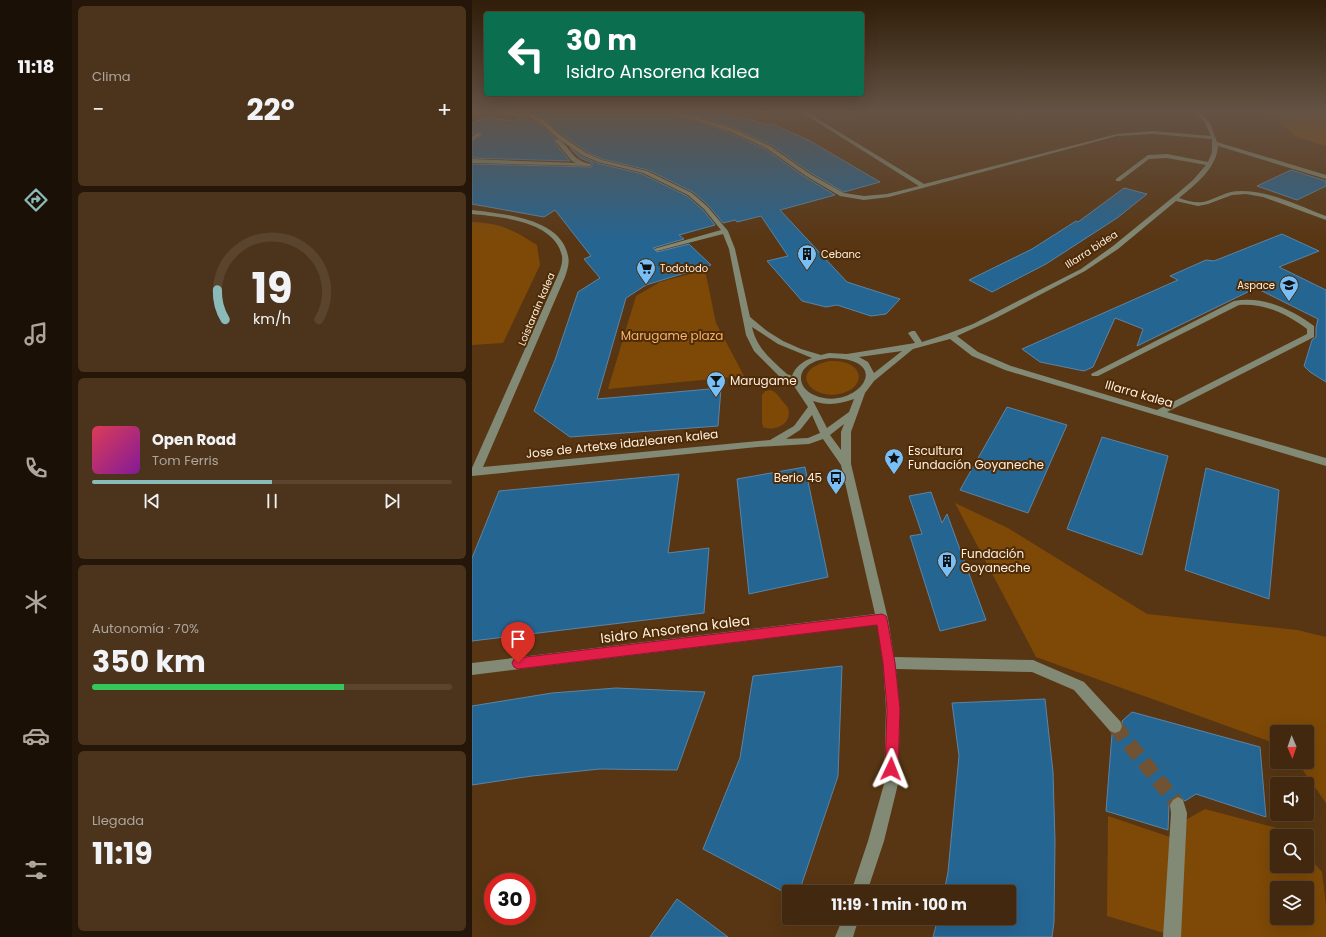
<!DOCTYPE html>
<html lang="es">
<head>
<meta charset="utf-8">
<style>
  :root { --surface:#42280e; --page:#4c341c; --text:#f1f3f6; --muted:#aea69e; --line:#5a442e; --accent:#8bbbb9 }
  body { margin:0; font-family:Poppins,sans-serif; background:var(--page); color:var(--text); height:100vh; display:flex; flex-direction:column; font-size:15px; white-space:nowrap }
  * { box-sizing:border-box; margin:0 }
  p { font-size:13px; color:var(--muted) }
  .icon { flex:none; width:22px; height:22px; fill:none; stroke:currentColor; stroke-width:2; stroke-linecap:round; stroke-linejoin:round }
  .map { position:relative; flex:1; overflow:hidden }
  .details { display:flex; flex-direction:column; gap:6px; padding:6px; background:#241608; width:400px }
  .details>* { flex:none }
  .hud { position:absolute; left:12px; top:12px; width:380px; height:84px; border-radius:4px; box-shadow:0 4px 16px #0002,0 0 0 1px var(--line); background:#0b6e4f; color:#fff; overflow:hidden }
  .needle { width:26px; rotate:178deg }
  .tools { position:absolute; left:798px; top:725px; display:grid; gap:8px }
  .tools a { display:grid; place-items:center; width:44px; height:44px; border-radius:4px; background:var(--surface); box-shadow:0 4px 16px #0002,0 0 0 1px var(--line); font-size:20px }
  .speed { position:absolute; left:12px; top:873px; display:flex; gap:8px; font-size:20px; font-weight:700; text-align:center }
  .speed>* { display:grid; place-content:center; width:52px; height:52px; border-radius:50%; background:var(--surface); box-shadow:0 4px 16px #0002,0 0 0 1px var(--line); line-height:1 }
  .speed .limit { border:6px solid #d22; background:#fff; color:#111 }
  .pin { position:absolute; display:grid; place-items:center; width:34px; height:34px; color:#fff; margin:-41px -17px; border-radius:50% 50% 50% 0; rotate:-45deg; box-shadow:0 0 4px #0007 }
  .pin .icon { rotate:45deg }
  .me { position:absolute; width:44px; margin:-22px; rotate:2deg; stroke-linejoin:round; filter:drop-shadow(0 0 3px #0008) }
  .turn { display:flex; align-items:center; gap:14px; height:84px; padding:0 16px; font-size:18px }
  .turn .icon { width:52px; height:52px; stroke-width:2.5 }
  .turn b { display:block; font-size:28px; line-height:34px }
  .big { font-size:30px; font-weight:700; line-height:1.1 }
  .details .tile { flex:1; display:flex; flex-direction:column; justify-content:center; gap:6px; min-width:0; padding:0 14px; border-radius:6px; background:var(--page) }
  .details .dial { align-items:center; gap:0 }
  .dial svg { height:104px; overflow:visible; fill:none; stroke:var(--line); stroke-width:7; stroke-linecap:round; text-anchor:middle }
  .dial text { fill:var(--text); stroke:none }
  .song { display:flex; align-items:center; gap:12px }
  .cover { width:48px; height:48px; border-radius:6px; background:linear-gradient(135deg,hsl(350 70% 55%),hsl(290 70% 35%)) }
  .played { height:4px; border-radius:2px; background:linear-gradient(90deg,var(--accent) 50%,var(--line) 50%) }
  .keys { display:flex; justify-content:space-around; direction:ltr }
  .heat { display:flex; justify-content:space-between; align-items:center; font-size:22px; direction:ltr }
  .charge { height:6px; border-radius:3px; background:linear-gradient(90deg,#34c759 70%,var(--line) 0) }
  .trip { position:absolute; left:310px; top:885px; width:234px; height:40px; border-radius:4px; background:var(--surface); box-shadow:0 4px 16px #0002,0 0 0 1px var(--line); font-weight:700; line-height:40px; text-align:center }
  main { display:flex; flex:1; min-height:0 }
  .tab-bar { display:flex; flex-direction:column; width:72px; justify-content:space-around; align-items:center; background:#1a1006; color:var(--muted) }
  .tab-bar .icon { width:28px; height:28px }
  .tab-bar .current { color:var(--accent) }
  .tab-bar b { font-size:18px; color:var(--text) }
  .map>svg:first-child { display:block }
  .green { fill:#7e4906; fill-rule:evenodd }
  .building { fill:#256592; stroke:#5b84a5 }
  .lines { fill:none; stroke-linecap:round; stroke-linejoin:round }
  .minor-tunnel { stroke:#715232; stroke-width:15; stroke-dasharray:15 8; stroke-linecap:butt }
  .minor { fill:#828a75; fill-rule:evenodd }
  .route { fill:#e11d48; stroke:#92132f }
  .labels { text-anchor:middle; stroke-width:4; stroke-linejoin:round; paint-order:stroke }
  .far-street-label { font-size:10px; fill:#ffeedf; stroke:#4d2c07 }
  .far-poi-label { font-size:10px; fill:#ffeedf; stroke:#4d2c07; text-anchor:start }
  .park-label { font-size:12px; fill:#fab26b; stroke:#4d2c07 }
  .poi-label { font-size:12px; fill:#ffeedf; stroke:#4d2c07; text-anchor:start }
  .street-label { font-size:12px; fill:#ffeedf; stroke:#4d2c07 }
  .near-street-label { font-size:14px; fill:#ffeedf; stroke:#4d2c07 }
</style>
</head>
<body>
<main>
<nav class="tab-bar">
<b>11:18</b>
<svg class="icon current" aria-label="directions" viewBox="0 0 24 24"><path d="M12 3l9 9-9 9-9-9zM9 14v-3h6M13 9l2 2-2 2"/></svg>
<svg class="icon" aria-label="music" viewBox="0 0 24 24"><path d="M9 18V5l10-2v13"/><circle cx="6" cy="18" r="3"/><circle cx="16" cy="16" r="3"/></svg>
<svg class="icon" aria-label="phone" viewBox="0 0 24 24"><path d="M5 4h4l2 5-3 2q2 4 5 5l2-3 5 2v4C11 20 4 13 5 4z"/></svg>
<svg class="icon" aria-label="climate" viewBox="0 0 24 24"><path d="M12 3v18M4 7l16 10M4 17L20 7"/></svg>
<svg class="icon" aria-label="car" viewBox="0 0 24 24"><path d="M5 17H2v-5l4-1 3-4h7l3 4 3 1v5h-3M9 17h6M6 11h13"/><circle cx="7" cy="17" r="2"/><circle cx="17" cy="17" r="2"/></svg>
<svg class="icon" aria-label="filters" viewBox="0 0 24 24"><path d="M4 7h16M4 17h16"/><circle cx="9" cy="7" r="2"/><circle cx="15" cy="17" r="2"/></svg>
</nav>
<section class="details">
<div class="tile"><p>Clima</p>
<div class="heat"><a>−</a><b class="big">22°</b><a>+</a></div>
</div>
<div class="tile dial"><svg viewBox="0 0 100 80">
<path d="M14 69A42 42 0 1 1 86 69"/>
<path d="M14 69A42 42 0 0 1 8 46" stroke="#8bbbb9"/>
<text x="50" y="56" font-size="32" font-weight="700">19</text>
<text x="50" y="72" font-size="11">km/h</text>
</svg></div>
<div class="tile">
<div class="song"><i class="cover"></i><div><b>Open Road</b><p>Tom Ferris</p></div></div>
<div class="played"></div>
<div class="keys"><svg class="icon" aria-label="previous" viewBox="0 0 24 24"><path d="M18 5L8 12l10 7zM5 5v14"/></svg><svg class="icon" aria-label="pause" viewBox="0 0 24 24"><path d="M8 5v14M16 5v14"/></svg><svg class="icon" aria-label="next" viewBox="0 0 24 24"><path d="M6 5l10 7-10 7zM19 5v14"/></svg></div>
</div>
<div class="tile"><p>Autonomía · 70%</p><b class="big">350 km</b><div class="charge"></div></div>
<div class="tile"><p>Llegada</p><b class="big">11:19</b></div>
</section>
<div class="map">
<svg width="854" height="937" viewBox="0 0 854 937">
  <rect width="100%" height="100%" fill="#583613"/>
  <g class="green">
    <polygon points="794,110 854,110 854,146 824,137"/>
    <path d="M 0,222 C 28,223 42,230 65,245 L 68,265 L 31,343 L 0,345 Z"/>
    <polygon points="233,270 244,323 272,376 136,389 164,296 188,282"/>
    <path d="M 358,361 C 363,361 369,361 374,363 C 386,366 392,379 381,388 C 350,410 307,372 358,361 Z"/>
    <path d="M 298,390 C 303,391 305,394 308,398 C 310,401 314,405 316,408 C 321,424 303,432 291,427 L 290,422 L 290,395 L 293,391 Z"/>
    <polygon points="483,503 536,528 675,614 825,630 854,637 854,803 825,762 835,762 835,732 805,732 805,744 564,657"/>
    <path d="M 733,809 L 816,831 L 819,836 L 805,836 L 805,866 L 835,866 L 835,855 L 850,872 L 854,905 L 854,937 L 708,937 L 710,822 ZM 805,888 L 835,888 L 835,918 L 805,918 Z"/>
    <polygon points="636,816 698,837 692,933 635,916"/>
  </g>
  <g class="building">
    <polygon points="94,110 192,110 193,111 256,132 293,149 333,177 363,195 308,210 375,282 428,299 414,314 399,316 365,305 354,307 330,301 295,261 316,256 289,216 265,222 263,220 251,223 237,206 221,192 176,170 130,159 115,152 89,134 73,119 65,115"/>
    <polygon points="203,110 246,110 296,125 301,124 338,141 408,182 372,192 339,173 299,145 261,128"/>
    <polygon points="16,117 37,121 52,118 67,123 84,139 83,143 98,161 0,158 0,142 10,134 5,132 0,135 0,123"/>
    <polygon points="98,148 109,156 125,163 170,174 215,196 231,210 243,225 207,235 212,239 181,248 185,252 217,244 239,265 174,285 154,298 125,399 249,388 246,426 98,437 62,411 83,360 106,292 128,278 112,259 119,256 83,210 72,217 0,204 0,164 120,167 120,163 108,158"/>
    <polygon points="819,170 854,181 854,186 825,200 785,186"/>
    <polygon points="652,188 675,194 645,218 574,264 520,292 497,280 560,249 604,221 606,222"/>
    <polygon points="810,234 847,251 807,267 854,290 854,382 838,372 832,366 840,340 844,337 844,328 846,319 784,288 665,346 671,329 643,318 621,367 612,371 568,362 550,349 706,280 698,276 734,260 742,261"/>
    <polygon points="535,407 595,425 556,513 488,490"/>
    <polygon points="630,437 696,456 670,555 595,529"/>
    <polygon points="333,467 356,577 277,594 265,479"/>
    <polygon points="734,468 807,490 797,599 713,570"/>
    <polygon points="207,474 196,553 237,548 232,613 0,641 0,558 27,491"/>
    <polygon points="459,492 470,523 475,514 514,620 468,631 438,536 450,534 437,496"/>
    <polygon points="370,666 366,776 327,892 312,892 231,849 268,758 281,676"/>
    <polygon points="144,688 233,692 205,770 128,769 60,776 0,785 0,706 80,693"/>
    <polygon points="573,699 581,772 583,841 582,922 580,937 461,937 466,918 537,918 537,892 472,892 476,872 487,756 480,703"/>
    <polygon points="660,712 788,747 794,817 724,794 713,801 707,796 700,799 697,805 696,830 634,811 640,734 644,734 649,732 651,727 650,721"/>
    <polygon points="205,899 256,937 178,937"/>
  </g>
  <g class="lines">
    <polyline class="minor-tunnel" points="643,726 706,805"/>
    <g class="minor">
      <path d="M 0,110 L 39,112 L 60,115 L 72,120 L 88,135 L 114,153 L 130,160 L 175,171 L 220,193 L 236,207 L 256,231 L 263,249 L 278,317 L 295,331 L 311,341 L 329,349 L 349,355 L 357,353 L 375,354 L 443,343 L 436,333 L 440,331 L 443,331 L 450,342 L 475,334 L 501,324 L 609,269 L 641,246 L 706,193 L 721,180 L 734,165 L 695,158 L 677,159 L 648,181 L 644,181 L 644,179 L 676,155 L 695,154 L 736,162 L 740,152 L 740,139 L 681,134 L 645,136 L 417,197 L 392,200 L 368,196 L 334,176 L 294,148 L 257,131 L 193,110 L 199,110 L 261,129 L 298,146 L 338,174 L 372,193 L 392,196 L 415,194 L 447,186 L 326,110 L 331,110 L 452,184 L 645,134 L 681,131 L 739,136 L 733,123 L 721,110 L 725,110 L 738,123 L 745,142 L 854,175 L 854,179 L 746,146 C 745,168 723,185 707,198 C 715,201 723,203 731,202 C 745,199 752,191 769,191 C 798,191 827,206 854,216 L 854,220 L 791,197 L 774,194 L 760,195 L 736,204 L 726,206 L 704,201 L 646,249 L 613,271 L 524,318 L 485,336 L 506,352 L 539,366 L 685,410 L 835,334 L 835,329 C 815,314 793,303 767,305 L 626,376 L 620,376 L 619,374 L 762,301 C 791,295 820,310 842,326 L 842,337 L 695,412 L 854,458 L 854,466 L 533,370 L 500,356 L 478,339 L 441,349 L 402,381 L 393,393 L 379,432 L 379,464 L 416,619 L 422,657 L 561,660 L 612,682 L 648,721 L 650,726 L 648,731 L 643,733 L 638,731 L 602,690 L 560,672 L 424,669 L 428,709 L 426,784 L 412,841 L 395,892 L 379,892 L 396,841 L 412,784 L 414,709 L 411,663 L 405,625 L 0,675 L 0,663 L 403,614 L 369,465 L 351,439 L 337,444 L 285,447 L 0,476 L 0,468 L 85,277 C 88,271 91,263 90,256 C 83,221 29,217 0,214 L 0,210 C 31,214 89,218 96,256 C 98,263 95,271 93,277 L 11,467 L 298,440 L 322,426 L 336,407 L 320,383 L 309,378 L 282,351 L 274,335 L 257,249 L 251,234 L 185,251 L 182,249 L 249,230 L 232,209 L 216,195 L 171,173 L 126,162 L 110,155 L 84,137 L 68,122 L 57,117 L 39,114 L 0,111 ZM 280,327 L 306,344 L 340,358 C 331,361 323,367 320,376 L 315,374 C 299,359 285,349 280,327 ZM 430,351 L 402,373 L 396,362 L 387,357 ZM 358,358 C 427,359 382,413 342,395 C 326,388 324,371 340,363 C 345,360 352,359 358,358 ZM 382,399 L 377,412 L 355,428 L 341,401 C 356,406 368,404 382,399 ZM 340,415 L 348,433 L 336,438 L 314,439 L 328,430 ZM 372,424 L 369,432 L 369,450 L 358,435 Z"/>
      <polygon points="5,133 9,134 0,141 0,137"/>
      <path d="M 86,139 C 100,148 98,160 119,164 L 119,166 L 0,163 L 0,159 L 104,163 L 100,161 L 84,142 L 84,140 Z"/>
      <polygon points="706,797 711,800 715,813 709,937 691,937 699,813 698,805 701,800"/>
      <polygon points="371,918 387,918 381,937 363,937"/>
    </g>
  </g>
  <linearGradient id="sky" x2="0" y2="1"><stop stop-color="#301e0a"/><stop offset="0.46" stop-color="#645244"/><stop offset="1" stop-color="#645244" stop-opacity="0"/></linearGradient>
  <rect width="854" height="241" fill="url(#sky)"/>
  <polygon class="route" points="410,614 414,616 415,619 423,663 428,709 426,769 424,774 419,776 415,774 413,769 415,709 411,663 405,625 46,669 42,667 40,663 42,659 46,658"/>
  <defs>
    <symbol id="building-pin" viewBox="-11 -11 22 30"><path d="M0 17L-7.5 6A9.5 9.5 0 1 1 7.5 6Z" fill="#78bff8" stroke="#4d2c07"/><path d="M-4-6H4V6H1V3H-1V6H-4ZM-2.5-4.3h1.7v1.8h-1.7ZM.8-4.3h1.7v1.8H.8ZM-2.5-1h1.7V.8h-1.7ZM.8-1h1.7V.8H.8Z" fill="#111"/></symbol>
    <symbol id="supermarket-pin" viewBox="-11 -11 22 30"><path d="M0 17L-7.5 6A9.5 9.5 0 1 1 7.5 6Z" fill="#78bff8" stroke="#4d2c07"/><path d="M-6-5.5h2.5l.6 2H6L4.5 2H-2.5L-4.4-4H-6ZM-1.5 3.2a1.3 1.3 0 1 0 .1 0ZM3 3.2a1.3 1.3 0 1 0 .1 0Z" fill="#111"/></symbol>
    <symbol id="university-pin" viewBox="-11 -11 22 30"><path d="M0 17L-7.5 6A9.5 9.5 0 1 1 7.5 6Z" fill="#78bff8" stroke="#4d2c07"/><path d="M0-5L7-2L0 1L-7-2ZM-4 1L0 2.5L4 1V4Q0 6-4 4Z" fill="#111"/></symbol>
    <symbol id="bar-pin" viewBox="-11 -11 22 30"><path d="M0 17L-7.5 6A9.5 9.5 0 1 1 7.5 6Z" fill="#78bff8" stroke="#4d2c07"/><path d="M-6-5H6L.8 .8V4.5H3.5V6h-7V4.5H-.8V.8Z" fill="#111"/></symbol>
    <symbol id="sight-pin" viewBox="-11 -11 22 30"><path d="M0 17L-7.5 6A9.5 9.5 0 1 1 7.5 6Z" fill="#78bff8" stroke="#4d2c07"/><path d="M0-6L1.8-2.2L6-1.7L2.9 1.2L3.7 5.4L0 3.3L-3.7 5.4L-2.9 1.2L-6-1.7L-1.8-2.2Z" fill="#111"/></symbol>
    <symbol id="bus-pin" viewBox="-11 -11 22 30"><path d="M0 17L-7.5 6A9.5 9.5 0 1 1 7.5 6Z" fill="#78bff8" stroke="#4d2c07"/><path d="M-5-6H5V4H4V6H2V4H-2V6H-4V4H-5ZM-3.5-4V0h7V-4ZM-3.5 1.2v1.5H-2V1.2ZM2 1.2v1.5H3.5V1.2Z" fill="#111"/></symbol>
  </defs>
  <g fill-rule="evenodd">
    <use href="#building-pin" x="324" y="243" width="22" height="30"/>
    <use href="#supermarket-pin" x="163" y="257" width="22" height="30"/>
    <use href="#university-pin" x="806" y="274" width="22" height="30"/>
    <use href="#bar-pin" x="233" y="370" width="22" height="30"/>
    <use href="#sight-pin" x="411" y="447" width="22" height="30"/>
    <use href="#bus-pin" x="353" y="467" width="22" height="30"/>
    <use href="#building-pin" x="464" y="550" width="22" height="30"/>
  </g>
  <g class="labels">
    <g class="far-street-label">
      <text transform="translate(619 249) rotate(-33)" y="4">Illarra bidea</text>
      <text transform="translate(64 309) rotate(-67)" y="4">Loistarain kalea</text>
    </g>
    <g class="far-poi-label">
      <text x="349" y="258">Cebanc</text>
      <text x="188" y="272">Todotodo</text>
      <text x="803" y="289" text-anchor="end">Aspace</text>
    </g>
    <g class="park-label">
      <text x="200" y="340">Marugame plaza</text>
    </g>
    <g class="poi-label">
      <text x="258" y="385">Marugame</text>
      <text x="436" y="455">Escultura<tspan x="436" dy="14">Fundación Goyaneche</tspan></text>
      <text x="350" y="482" text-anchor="end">Berio 45</text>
      <text x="489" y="558">Fundación<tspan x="489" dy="14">Goyaneche</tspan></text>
    </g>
    <g class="street-label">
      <text transform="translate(667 394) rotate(16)" y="4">Illarra kalea</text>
      <text transform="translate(150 444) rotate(-6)" y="4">Jose de Artetxe idazlearen kalea</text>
    </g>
    <g class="near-street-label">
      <text transform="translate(203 629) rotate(-7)" y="5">Isidro Ansorena kalea</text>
    </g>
  </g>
</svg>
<div class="tools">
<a><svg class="needle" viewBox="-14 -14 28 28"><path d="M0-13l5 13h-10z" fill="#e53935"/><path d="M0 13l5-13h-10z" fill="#aea69e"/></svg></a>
<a><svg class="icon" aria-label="sound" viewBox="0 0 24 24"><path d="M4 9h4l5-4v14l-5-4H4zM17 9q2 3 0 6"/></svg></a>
<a><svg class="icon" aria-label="search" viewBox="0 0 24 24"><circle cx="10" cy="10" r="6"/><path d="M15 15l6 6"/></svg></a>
<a><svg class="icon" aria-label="layers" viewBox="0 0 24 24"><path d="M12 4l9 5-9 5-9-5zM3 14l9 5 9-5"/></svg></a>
</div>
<div class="speed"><div class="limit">30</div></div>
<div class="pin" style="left:46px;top:663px;background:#d93025"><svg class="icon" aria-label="arrive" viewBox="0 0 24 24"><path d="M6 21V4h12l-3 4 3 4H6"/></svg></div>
<svg class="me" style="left:419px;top:769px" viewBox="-20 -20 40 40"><path d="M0-17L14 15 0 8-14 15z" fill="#e11d48" stroke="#fff" stroke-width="4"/></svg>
<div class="trip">11:19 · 1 min · 100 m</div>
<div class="hud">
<div class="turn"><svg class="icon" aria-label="left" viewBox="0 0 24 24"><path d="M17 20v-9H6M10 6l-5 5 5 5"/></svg><div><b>30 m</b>Isidro Ansorena kalea</div></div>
</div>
</div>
</main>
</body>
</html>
